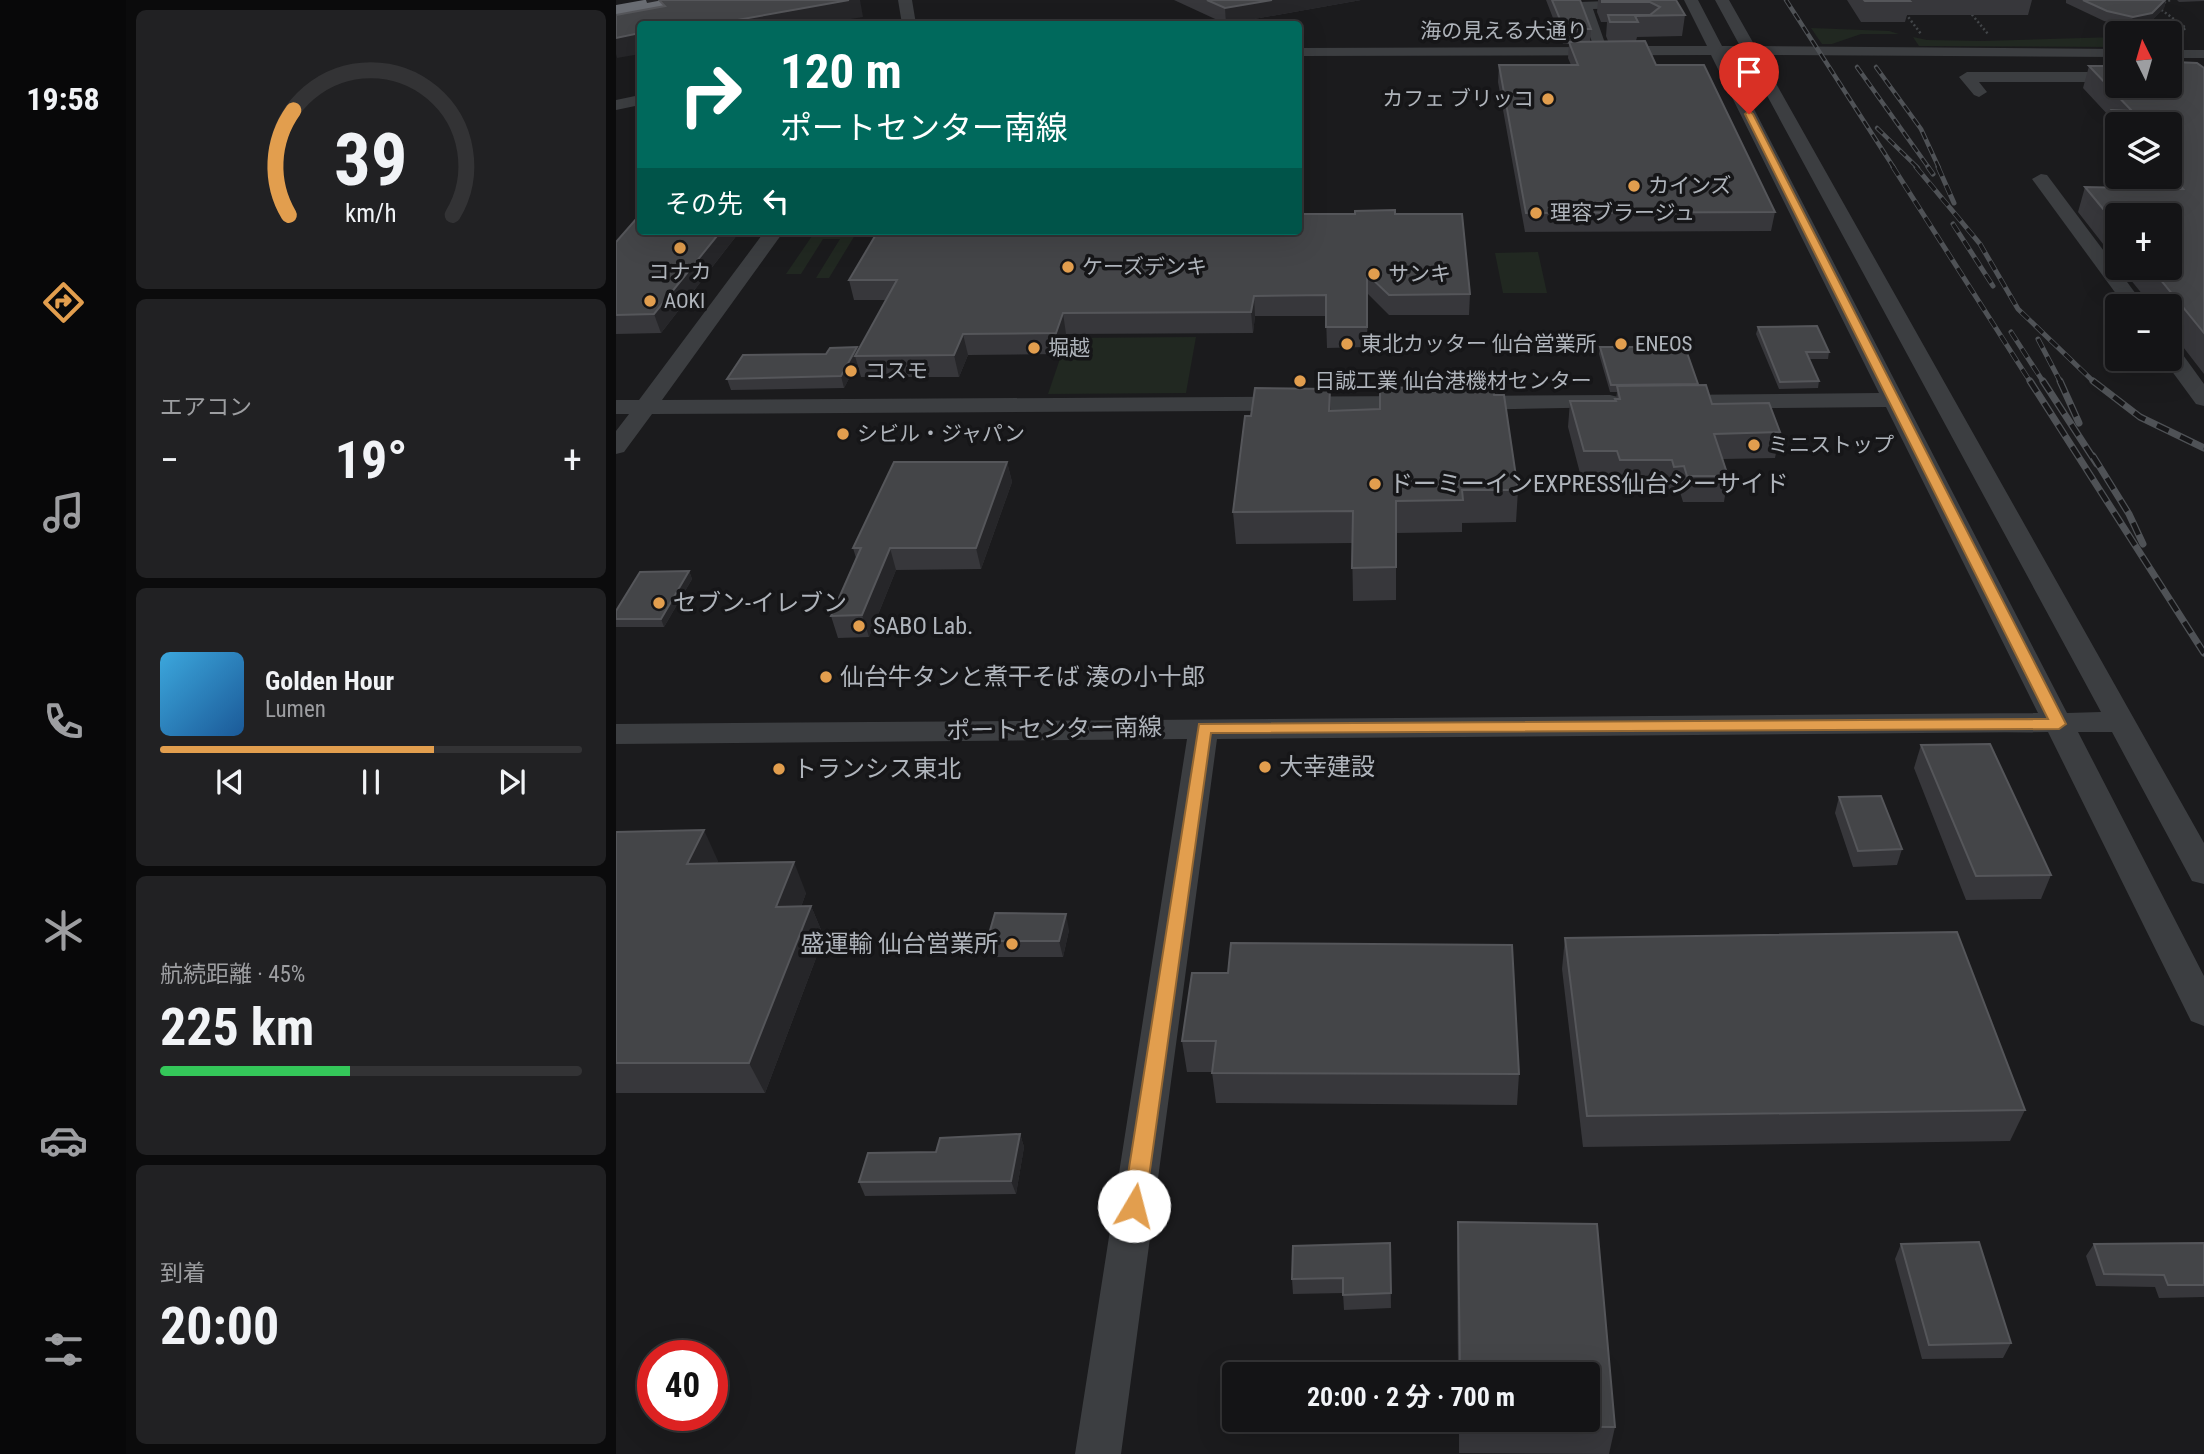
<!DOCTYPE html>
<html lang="ja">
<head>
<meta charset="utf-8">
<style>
  :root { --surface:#141416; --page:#212123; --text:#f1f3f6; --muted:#9d9ea1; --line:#333335; --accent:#e29e4e }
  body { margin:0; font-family:"Roboto Condensed","Noto Sans JP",sans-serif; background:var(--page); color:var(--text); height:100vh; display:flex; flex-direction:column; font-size:26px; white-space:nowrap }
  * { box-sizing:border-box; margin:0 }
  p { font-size:23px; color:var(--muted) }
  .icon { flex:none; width:38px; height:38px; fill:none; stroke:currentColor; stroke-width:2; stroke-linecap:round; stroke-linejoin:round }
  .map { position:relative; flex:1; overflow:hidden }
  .panel { display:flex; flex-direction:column; gap:10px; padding:10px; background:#0b0b0c; width:490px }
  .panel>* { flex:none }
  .banner { position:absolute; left:21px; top:21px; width:665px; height:214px; border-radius:7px; box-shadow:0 7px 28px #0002,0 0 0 2px var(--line); background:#00695c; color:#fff; overflow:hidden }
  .needle { width:46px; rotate:355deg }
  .fabs { position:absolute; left:1489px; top:21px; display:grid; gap:14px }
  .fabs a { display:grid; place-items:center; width:77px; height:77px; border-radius:7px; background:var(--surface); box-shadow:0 7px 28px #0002,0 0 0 2px var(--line); font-size:35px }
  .speed { position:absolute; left:21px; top:1340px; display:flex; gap:14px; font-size:35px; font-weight:700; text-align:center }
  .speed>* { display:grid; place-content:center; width:91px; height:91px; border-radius:50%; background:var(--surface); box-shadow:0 7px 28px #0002,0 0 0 2px var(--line); line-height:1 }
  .speed .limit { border:10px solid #d22; background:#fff; color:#111 }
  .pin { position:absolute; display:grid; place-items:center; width:60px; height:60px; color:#fff; margin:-72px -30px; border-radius:50% 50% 50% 0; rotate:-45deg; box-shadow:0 0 7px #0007 }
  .pin .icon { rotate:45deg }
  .me { position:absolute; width:77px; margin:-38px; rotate:8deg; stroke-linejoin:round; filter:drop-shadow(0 0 5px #0008) }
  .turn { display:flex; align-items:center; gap:24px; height:147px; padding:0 28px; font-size:32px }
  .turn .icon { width:91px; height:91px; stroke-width:2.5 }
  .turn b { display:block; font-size:49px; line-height:60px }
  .then { display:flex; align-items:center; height:66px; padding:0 28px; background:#0003; gap:14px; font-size:26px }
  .big { font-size:52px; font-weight:700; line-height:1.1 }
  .panel .tile { flex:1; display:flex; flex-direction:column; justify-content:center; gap:10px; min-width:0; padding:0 24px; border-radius:10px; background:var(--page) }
  .panel .dial { align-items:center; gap:0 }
  .dial svg { height:182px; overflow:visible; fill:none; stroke:var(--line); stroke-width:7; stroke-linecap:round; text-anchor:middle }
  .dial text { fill:var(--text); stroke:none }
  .song { display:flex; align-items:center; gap:21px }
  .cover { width:84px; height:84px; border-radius:10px; background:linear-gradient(135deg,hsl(200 70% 55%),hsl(210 70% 35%)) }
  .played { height:7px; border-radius:4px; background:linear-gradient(90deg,var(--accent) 65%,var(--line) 65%) }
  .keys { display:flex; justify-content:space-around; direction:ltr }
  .heat { display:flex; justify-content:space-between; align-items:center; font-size:38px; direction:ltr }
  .charge { height:10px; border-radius:5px; background:linear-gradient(90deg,#34c759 45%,var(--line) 0) }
  .trip { position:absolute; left:606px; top:1362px; width:378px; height:70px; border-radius:7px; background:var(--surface); box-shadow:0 7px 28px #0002,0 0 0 2px var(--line); font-weight:700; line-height:70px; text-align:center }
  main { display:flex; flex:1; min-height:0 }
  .menu { display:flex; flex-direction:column; width:126px; justify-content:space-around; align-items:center; background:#080809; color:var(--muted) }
  .menu .icon { width:49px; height:49px }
  .menu .current { color:var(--accent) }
  .menu b { font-size:32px; color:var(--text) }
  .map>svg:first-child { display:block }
  .green { fill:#212821 }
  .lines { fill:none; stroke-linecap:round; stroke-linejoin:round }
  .path { stroke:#424548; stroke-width:2.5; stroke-dasharray:2 2.5; stroke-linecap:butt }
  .minor { fill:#3c3e41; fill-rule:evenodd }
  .highway { fill:#696c72; fill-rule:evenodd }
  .rail-far2-casing { stroke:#4f5256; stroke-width:4.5 }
  .rail-far1-casing { stroke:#4f5256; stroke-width:5 }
  .rail-casing { stroke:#4f5256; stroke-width:7 }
  .rail-far2 { stroke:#161618; stroke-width:2.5; stroke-dasharray:8; stroke-linecap:butt }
  .rail-far1 { stroke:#161618; stroke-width:3.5; stroke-dasharray:10; stroke-linecap:butt }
  .rail { stroke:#161618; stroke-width:4.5; stroke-dasharray:13; stroke-linecap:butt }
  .wall { fill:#37373b }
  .shaded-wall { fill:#262629 }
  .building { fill:#444548; stroke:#55565a; stroke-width:2 }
  .route { fill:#e29e4e; stroke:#936733; stroke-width:2 }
  .poi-dot { fill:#e29e4e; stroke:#161618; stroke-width:2.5 }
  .labels { text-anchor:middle; stroke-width:7; stroke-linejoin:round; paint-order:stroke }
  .far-street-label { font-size:21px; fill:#afb4bb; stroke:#161618 }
  .far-poi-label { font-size:21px; fill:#afb4bb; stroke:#161618; text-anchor:start }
  .poi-label { font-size:24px; fill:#afb4bb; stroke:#161618; text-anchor:start }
  .street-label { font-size:24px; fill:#afb4bb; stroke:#161618 }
</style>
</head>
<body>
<main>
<nav class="menu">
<b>19:58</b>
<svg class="icon current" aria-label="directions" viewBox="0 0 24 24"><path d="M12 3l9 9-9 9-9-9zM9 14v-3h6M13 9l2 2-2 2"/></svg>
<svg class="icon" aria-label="music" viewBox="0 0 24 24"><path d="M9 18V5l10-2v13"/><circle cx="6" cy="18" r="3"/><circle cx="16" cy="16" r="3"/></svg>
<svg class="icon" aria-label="phone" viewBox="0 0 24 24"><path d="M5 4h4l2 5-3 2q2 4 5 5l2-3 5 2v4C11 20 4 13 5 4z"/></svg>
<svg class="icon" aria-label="climate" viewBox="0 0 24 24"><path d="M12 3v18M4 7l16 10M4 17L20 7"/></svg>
<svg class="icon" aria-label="car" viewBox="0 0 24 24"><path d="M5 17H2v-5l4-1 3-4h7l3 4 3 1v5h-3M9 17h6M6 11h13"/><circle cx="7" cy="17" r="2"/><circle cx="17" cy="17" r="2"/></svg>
<svg class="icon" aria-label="filters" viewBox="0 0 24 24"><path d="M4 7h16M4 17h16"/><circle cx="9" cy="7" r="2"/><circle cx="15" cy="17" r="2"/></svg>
</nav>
<section class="panel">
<div class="tile dial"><svg viewBox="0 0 100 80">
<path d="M14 69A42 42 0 1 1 86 69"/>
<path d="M14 69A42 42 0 0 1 16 23" stroke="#e29e4e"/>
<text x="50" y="56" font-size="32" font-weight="700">39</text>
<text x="50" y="72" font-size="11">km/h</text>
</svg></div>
<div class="tile"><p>エアコン</p>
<div class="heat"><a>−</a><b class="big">19°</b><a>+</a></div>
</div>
<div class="tile">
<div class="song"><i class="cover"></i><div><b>Golden Hour</b><p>Lumen</p></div></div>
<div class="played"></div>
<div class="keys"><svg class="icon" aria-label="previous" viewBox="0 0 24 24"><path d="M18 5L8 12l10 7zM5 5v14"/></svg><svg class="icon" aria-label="pause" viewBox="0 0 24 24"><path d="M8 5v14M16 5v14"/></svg><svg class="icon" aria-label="next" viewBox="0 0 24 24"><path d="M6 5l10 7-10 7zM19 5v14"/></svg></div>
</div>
<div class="tile"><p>航続距離 · 45%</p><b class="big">225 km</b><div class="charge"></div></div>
<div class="tile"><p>到着</p><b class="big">20:00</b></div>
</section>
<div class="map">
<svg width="1588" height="1454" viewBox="0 0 1588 1454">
  <rect width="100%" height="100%" fill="#1b1b1d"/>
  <g class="green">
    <polygon points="1195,28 1273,31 1283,34 1245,34 1216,44 1206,44"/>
    <polygon points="1297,37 1311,40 1367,41 1501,37 1502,47 1303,46"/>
    <polygon points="239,235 213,278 200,278 224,239 207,239 185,274 170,274 196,236"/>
    <polygon points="922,252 931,293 887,293 879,253"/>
    <polygon points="580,337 570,393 432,394 451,338"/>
  </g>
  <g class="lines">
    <g class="path">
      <polyline points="1554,0 1543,5 1543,8 1570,28 1558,35"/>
      <polyline points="1287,10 1305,34"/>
      <polyline points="1353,11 1372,34"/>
    </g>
    <g class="minor">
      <polygon points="282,0 296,0 300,24 286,24"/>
      <path d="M 1019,0 L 1029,4 L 1022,8 L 977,9 L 990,46 L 1091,46 L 1068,0 L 1082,0 L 1106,46 L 1124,46 L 1099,0 L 1113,0 L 1139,46 L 1502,49 L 1502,57 L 1144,55 L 1588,843 L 1588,884 L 1576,881 L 1496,732 L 1462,732 L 1588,976 L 1588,1026 L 1575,1021 L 1432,732 L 601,739 L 505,1454 L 459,1454 L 571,739 L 0,744 L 0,724 L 1422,713 L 1270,407 L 1057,409 L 1049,407 L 1046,402 L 1049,397 L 1057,395 L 1263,393 L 1095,55 L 682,56 L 682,48 L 978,47 L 962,5 L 964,2 ZM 1110,55 L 1129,55 L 1485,712 L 1451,713 Z"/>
      <rect x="1554" y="50" width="34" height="8"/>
      <polygon points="1351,72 1502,72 1502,82 1363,82 1371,92 1363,97 1358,95 1343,77"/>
      <polygon points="24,95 24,105 0,110 0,100"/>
      <polygon points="1425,174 1431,175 1529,306 1509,306 1416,179"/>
      <polygon points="149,231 168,231 46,400 805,396 813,398 816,403 813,408 805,410 36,414 8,452 0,454 0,431 13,414 0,414 0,400 23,400"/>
      <polygon points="1554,347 1562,348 1588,384 1588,406 1580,404 1547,359 1554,359"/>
      <polygon points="994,395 1002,397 1005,402 1002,407 851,410 843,408 840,403 843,398 851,396"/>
    </g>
    <polygon class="highway" points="28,0 68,0 59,5 0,15 0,5"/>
    <defs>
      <g id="rail-far2">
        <polyline points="1170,0 1278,168"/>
        <polyline points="1241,67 1313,168"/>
        <polyline points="1260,67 1305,129 1323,168"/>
        <polyline points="1261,128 1302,168"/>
      </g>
      <g id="rail-far1">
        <polyline points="1277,167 1415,383"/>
        <polyline points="1300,167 1364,244 1402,309 1479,383"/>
        <polyline points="1312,167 1317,174"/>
        <polyline points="1322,167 1338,203"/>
        <polyline points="1337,224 1377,286"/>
        <polyline points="1395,332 1428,383"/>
        <polyline points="1422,339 1445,383"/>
      </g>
      <g id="rail">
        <polyline points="1414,381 1588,653"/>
        <polyline points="1427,381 1481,464"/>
        <polyline points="1444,381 1463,423"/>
        <polyline points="1477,381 1524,417 1588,448"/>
        <polyline points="1477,456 1513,514 1527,544"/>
      </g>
    </defs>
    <use href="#rail-far2" class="rail-far2-casing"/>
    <use href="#rail-far1" class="rail-far1-casing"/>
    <use href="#rail" class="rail-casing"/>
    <use href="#rail-far2" class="rail-far2"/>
    <use href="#rail-far1" class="rail-far1"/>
    <use href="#rail" class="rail"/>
  </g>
  <g class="wall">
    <polygon points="558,0 745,0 610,24"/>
    <polygon points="930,0 964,0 975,29 974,42 992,41 990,36 991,22 985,22 981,12 982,0 1060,0 1069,15 1066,36 1021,37 1020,41 1159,212 1155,231 909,232 882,82 883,65 955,65 952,58 953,44 947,44"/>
    <polygon points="1231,0 1416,0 1412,15 1291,15 1289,22 1245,22"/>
    <polygon points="1450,0 1550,0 1548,8 1533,23 1514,27 1488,21 1450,3"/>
    <polygon points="1561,0 1588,0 1588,1 1563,2"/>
    <polygon points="1559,62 1588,68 1588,374 1554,330 1554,306 1536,306 1505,268 1554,268 1502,215 1502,263 1462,212 1469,187 1537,188 1527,177 1554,177 1554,124 1502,124 1502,148 1489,133 1494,117 1467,88 1473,66 1502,86"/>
    <polygon points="780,214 854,294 853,315 773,315 752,294 751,347 711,348 710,316 639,316 637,333 450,334 444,354 352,355 343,377 245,377 241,363 228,388 115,390 111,379 241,347 242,352 270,300 238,300 233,280"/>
    <polygon points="121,235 45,333 0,334 0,242"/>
    <polygon points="1142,327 1213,352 1212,359 1193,359 1203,381 1202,388 1163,389 1140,334"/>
    <polygon points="984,347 1082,384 1081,386 1096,404 1164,432 1159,458 1107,459 1112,476 1108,502 1067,502 1064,492 1054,493 1052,486 1001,486 999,477 965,477 952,427 954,401 999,401 1000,399 1001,392 994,392 983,354"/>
    <polygon points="714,389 715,411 764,409 878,395 902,490 900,522 846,523 846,532 780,533 780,600 737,601 736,543 620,544 617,512 635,416"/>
    <polygon points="391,462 396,482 365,569 280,570 253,637 222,638 215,616 240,558 237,548"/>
    <polygon points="73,571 76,579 48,627 0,627 0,611"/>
    <polygon points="1305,745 1435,875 1425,899 1350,900 1298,768"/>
    <polygon points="1223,797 1286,849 1281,865 1237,867 1219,813"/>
    <polygon points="0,832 102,861 100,864 190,893 185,907 195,906 208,937 149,1093 0,1093"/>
    <polygon points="453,930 447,957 376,957 371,941"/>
    <polygon points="949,938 1409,1110 1394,1141 967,1147 946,969"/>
    <polygon points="576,973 903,1074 901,1105 600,1103 596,1072 571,1072 566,1041"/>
    <polygon points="404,1134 408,1147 400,1194 249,1196 243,1182 320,1152"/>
    <polygon points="842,1222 981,1224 999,1427 993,1454 843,1453 843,1419 971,1419 971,1374 842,1374 841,1251"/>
    <polygon points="774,1243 775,1308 728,1310 727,1293 677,1294 676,1279"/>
    <polygon points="1588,1243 1588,1297 1543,1298 1539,1287 1480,1286 1470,1256 1478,1244"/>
    <polygon points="1285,1244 1395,1343 1387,1358 1306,1359 1279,1259"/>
  </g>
  <g class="shaded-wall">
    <polygon points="30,0 47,0 31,3"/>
    <polygon points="233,0 244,0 247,17 205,24 99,24"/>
    <polygon points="656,0 745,0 610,24 609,8"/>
    <polygon points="1549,0 1550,0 1548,8 1533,23 1514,27 1517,17"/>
    <polygon points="24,33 24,54 1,58 0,54 0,38"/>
    <polygon points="105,231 120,231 121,235 45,333 38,314"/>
    <polygon points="638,296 639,316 637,333 635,312"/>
    <polygon points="447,313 450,334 444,354 440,333"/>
    <polygon points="347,334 352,355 343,377 338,355"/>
    <polygon points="241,347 243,356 239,356 241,363 228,388 225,376"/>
    <polygon points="391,462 396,482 365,569 360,548"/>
    <polygon points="274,548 280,570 253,637 246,615"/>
    <polygon points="73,571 76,579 48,627 45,619"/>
    <polygon points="88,830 102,861 86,895 71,864"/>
    <polygon points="178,862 190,893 174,937 160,907"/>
    <polygon points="195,906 208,937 149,1093 133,1063"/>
    <polygon points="450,914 453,930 447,957 443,941"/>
    <polygon points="404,1134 408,1147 400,1194 395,1181"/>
  </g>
  <g class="building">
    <polygon points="43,0 233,0 99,24 83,24 81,23 73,24 24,24 24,33 0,38 0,15 49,6"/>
    <polygon points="591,0 656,0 609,8"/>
    <polygon points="936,0 964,0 975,29 948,29"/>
    <polygon points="986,0 1060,0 1069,15 1019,16 1022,22 994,22 992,15 1034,15 1044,7 1034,2 986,2"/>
    <polygon points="1248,0 1293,0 1294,1 1249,1"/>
    <polygon points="1467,0 1549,0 1536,13 1517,17 1491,11"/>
    <polygon points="1029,41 1040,65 1088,65 1159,212 910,213 883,65 962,65 953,42"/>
    <polygon points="1554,47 1560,47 1559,62 1581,63 1588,68 1588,333 1535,268 1554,268 1554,215 1502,215 1502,227 1469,187 1567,189 1554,174 1554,124 1509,124 1496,110 1516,111 1473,66 1502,66 1502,86 1554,86"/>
    <polygon points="779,210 779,214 846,214 854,294 773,295 751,274 751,327 710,327 710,295 638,296 635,312 447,313 440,333 347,334 338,355 239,356 281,280 233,280 262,231 682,231 682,214 739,214 739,211"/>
    <polygon points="21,218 24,218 24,231 105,231 38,314 0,315 0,242"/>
    <polygon points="1201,326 1213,352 1190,352 1203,381 1164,382 1142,327"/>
    <polygon points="241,347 225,376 111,379 127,355 210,354 214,348"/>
    <polygon points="984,347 1069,347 1082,384 995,385"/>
    <polygon points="1090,385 1096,404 1153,403 1164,432 1098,434 1112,476 1071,476 1068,466 1058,467 1056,460 1004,460 1001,451 968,451 954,401 1000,401 999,399 1004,399 1001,386"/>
    <polygon points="876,386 878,395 888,395 902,490 846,490 847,500 780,501 780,567 736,568 737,511 617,512 629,416 635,416 639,388 714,389 713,411 764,409 764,388"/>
    <polygon points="278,462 391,462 360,548 274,548 246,615 215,616 245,548 237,548"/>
    <polygon points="73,571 45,619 0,619 0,611 24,572"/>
    <polygon points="1374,744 1435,875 1360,876 1305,745"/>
    <polygon points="1265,796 1286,849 1242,851 1223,797"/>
    <polygon points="88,830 71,864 178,862 160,907 195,906 133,1063 0,1063 0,832"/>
    <polygon points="379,913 450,914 443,941 371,941"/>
    <polygon points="1341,932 1409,1110 971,1116 949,938"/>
    <polygon points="615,943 896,945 903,1074 596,1073 600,1041 566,1041 576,973 612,973"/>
    <polygon points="404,1134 395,1181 243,1182 252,1153 320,1152 324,1138"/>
    <polygon points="842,1222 981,1224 999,1427 845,1426 844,1419 971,1419 971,1374 844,1374"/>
    <polygon points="1363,1242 1395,1343 1313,1345 1285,1244"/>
    <polygon points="774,1243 775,1293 727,1295 727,1278 676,1279 677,1246"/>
    <polygon points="1588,1243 1588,1285 1552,1285 1548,1275 1488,1274 1478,1244"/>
  </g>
  <polygon class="route" points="1133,111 1137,114 1450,724 1443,729 595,733 529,1206 525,1213 518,1216 510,1213 507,1206 583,724 1432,719 1129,114"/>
  <g class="poi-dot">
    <circle cx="932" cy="99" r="7"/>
    <circle cx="1018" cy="186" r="7"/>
    <circle cx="920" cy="213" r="7"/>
    <circle cx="64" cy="248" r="7"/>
    <circle cx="452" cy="267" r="7"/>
    <circle cx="758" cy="274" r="7"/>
    <circle cx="34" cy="301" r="7"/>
    <circle cx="731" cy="344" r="7"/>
    <circle cx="1005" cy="344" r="7"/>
    <circle cx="418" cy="348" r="7"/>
    <circle cx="235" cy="371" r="7"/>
    <circle cx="684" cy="381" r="7"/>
    <circle cx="227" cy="434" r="7"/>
    <circle cx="1138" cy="445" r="7"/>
    <circle cx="759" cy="484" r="7"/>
    <circle cx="43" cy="603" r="7"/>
    <circle cx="243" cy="626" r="7"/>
    <circle cx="210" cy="677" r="7"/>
    <circle cx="649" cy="767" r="7"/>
    <circle cx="163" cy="769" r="7"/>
    <circle cx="396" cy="944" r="7"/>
  </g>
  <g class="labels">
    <g class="far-street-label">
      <text x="888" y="38">海の見える大通り</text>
    </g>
    <g class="far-poi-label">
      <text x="918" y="106" text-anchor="end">カフェ ブリッコ</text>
      <text x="1032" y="193">カインズ</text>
      <text x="934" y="220">理容ブラージュ</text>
      <text x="466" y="274">ケーズデンキ</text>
      <text x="64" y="279" text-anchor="middle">コナカ</text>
      <text x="772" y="281">サンキ</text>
      <text x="48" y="308">AOKI</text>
      <text x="745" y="351">東北カッター 仙台営業所</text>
      <text x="1019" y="351">ENEOS</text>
      <text x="432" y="355">堀越</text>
      <text x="249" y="378">コスモ</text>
      <text x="698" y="388">日誠工業 仙台港機材センター</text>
      <text x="241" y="441">シビル・ジャパン</text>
      <text x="1152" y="452">ミニストップ</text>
    </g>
    <g class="poi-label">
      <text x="773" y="492">ドーミーインEXPRESS仙台シーサイド</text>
      <text x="57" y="611">セブン-イレブン</text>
      <text x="257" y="634">SABO Lab.</text>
      <text x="224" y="685">仙台牛タンと煮干そば 湊の小十郎</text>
      <text x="663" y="775">大幸建設</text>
      <text x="177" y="777">トランシス東北</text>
      <text x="382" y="952" text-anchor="end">盛運輸 仙台営業所</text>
    </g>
    <g class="street-label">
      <text transform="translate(438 729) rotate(-1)" y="8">ポートセンター南線</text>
    </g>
  </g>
</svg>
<div class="fabs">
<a><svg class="needle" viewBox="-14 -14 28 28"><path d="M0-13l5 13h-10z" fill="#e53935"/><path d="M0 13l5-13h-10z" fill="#9d9ea1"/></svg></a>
<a><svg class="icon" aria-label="layers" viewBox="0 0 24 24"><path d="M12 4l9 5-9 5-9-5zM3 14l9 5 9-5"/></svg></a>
<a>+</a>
<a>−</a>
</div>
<div class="speed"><div class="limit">40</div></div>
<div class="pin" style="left:1133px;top:114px;background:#d93025"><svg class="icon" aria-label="arrive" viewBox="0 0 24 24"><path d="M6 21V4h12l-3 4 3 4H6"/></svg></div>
<svg class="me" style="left:518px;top:1206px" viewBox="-20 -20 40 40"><circle r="19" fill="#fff"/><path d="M0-13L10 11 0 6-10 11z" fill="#e29e4e"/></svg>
<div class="trip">20:00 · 2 分 · 700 m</div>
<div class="banner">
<div class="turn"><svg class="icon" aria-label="right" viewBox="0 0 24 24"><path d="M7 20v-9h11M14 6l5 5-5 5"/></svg><div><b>120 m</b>ポートセンター南線</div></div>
<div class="then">その先<svg class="icon" aria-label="left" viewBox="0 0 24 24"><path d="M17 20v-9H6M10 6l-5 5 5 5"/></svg></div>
</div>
</div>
</main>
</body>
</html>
